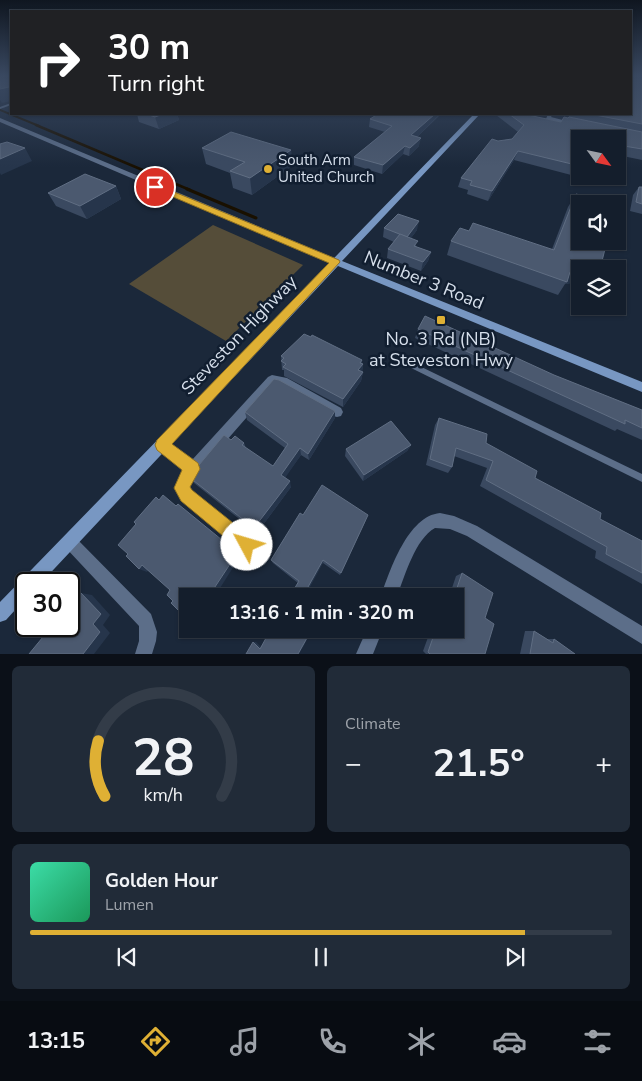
<!DOCTYPE html>
<html lang="en">
<head>
<meta charset="utf-8">
<style>
  :root { --surface:#141e2c; --page:#212b38; --text:#f1f3f6; --muted:#9da2a9; --line:#333c48; --accent:#dfb034 }
  body { margin:0; font-family:"Nunito Sans",sans-serif; background:var(--page); color:var(--text); height:100vh; display:flex; flex-direction:column; font-size:19px; white-space:nowrap }
  * { box-sizing:border-box; margin:0 }
  p { font-size:16px; color:var(--muted) }
  .icon { flex:none; width:28px; height:28px; fill:none; stroke:currentColor; stroke-width:2; stroke-linecap:round; stroke-linejoin:round }
  .map { position:relative; height:654px; overflow:hidden }
  .drawer { display:flex; flex-direction:column; gap:12px; padding:12px; background:#0b1018; flex:1 }
  .drawer>* { flex:none }
  .banner { position:absolute; left:10px; top:10px; width:622px; height:105px; border-radius:0px; box-shadow:0 1px 4px #0004,0 0 0 1px var(--line); background:#202124; color:#fff; overflow:hidden }
  .needle { width:32px; rotate:123deg }
  .buttons { position:absolute; left:571px; top:130px; display:grid; gap:10px }
  .buttons a { display:grid; place-items:center; width:55px; height:55px; border-radius:0px; background:var(--surface); box-shadow:0 1px 4px #0004,0 0 0 1px var(--line); font-size:25px }
  .speed { position:absolute; left:15px; top:572px; display:flex; gap:10px; font-size:25px; font-weight:700; text-align:center }
  .speed>* { display:grid; place-content:center; width:65px; height:65px; border-radius:50%; background:var(--surface); box-shadow:0 1px 4px #0004,0 0 0 1px var(--line); line-height:1 }
  .speed .limit { border:2px solid #111; border-radius:8px; background:#fff; color:#111 }
  .pin { position:absolute; display:grid; place-items:center; width:42px; height:42px; color:#fff; margin:-21px; border:2px solid #fff; border-radius:50%; box-shadow:0 1px 5px #0007 }
  .me { position:absolute; width:55px; margin:-28px; rotate:309deg; stroke-linejoin:round; filter:drop-shadow(0 0 4px #0008) }
  .turn { display:flex; align-items:center; gap:18px; height:105px; padding:0 15px; font-size:22px }
  .turn .icon { width:65px; height:65px; stroke-width:2.5 }
  .turn b { display:block; font-size:35px; line-height:42px }
  .big { font-size:38px; font-weight:700; line-height:1.1 }
  .drawer .tile { flex:1; display:flex; flex-direction:column; justify-content:center; gap:8px; min-width:0; padding:0 18px; border-radius:8px; background:var(--page) }
  .drawer .dial { align-items:center; gap:0 }
  .dial svg { height:130px; overflow:visible; fill:none; stroke:var(--line); stroke-width:7; stroke-linecap:round; text-anchor:middle }
  .dial text { fill:var(--text); stroke:none }
  .song { display:flex; align-items:center; gap:15px }
  .cover { width:60px; height:60px; border-radius:8px; background:linear-gradient(135deg,hsl(160 70% 55%),hsl(150 70% 35%)) }
  .played { height:5px; border-radius:2px; background:linear-gradient(90deg,var(--accent) 85%,var(--line) 85%) }
  .keys { display:flex; justify-content:space-around; direction:ltr }
  .heat { display:flex; justify-content:space-between; align-items:center; font-size:28px; direction:ltr }
  .drawer .tiles { flex:1; display:grid; gap:12px; grid-template-columns:1fr 1fr }
  .tile:last-child { grid-column:span 2 }
  .trip { position:absolute; left:179px; top:588px; width:285px; height:50px; border-radius:0px; background:var(--surface); box-shadow:0 1px 4px #0004,0 0 0 1px var(--line); font-weight:700; line-height:50px; text-align:center }
  .dock { display:flex; height:80px; justify-content:space-around; align-items:center; background:#080c12; color:var(--muted) }
  .dock .icon { width:35px; height:35px }
  .dock .active { color:var(--accent) }
  .dock b { font-size:22px; color:var(--text) }
  .map>svg:first-child { display:block }
  .green { fill:#554d39 }
  .lines { fill:none; stroke-linecap:round; stroke-linejoin:round }
  .stream-far2 { stroke:#191000; stroke-width:2 }
  .stream-far1 { stroke:#191000; stroke-width:2.5 }
  .stream { stroke:#191000; stroke-width:3 }
  .service { fill:#5c6e89; fill-rule:evenodd }
  .minor { fill:#5c6e89; fill-rule:evenodd }
  .secondary { fill:#7897c2; fill-rule:evenodd }
  .wall { fill:#3a4960 }
  .shaded-wall { fill:#26354b }
  .building { fill:#4b596f; stroke:#606e83 }
  .route { fill:#dfb034; stroke:#917222 }
  .poi-dot { fill:#dfb034; stroke:#111e30; stroke-width:2 }
  .labels { text-anchor:middle; stroke-width:5; stroke-linejoin:round; paint-order:stroke }
  .far-poi-label { font-size:15px; fill:#d6dfeb; stroke:#111e30; text-anchor:start }
  .street-label { font-size:18px; fill:#d6dfeb; stroke:#111e30 }
  .poi-label { font-size:18px; fill:#d6dfeb; stroke:#111e30 }
</style>
</head>
<body>
<div class="map">
<svg width="642" height="654" viewBox="0 0 642 654">
  <rect width="100%" height="100%" fill="#1b283a"/>
  <polygon class="green" points="213,225 303,265 226,341 129,284"/>
  <g class="lines">
    <polyline class="stream-far2" points="0,110 39,126"/>
    <polyline class="stream-far1" points="36,125 190,190"/>
    <polyline class="stream" points="187,189 256,218"/>
    <g class="service">
      <polygon points="11,103 11,105 0,109 0,107"/>
      <polygon points="405,359 642,474 642,482 403,364 402,362 403,360"/>
    </g>
    <g class="minor">
      <polygon points="548,114 553,114 551,117 578,124 575,126 546,119"/>
      <polygon points="0,118 339,260 340,262 339,264 333,264 0,122"/>
      <polygon points="272,375 287,378 341,408 343,412 341,416 337,417 333,416 281,386 275,385 191,481 189,487 192,491 252,540 254,545 252,550 247,552 242,550 182,501 175,488 184,470 158,449 156,445 158,441 162,439 166,441 192,460 268,377"/>
      <path d="M 440,513 L 454,516 L 477,526 L 642,626 L 642,644 L 467,536 L 450,529 L 435,528 C 415,539 405,576 397,596 L 381,596 C 390,570 408,516 440,513 Z"/>
      <polygon points="70,535 75,537 151,614 157,632 156,641 152,654 135,654 139,641 139,626 65,547 63,542 65,537"/>
      <polygon points="367,629 383,629 373,654 356,654"/>
    </g>
    <polygon class="secondary" points="474,114 480,114 342,261 642,382 642,392 338,266 40,584 26,584 26,598 6,620 0,622 0,602"/>
  </g>
  <g class="wall">
    <polygon points="642,75 642,160 618,155 618,139 580,139 580,176 597,176 594,181 514,160 488,201 467,194 468,190 458,187 461,178 498,141 512,139 518,132 496,115 497,114 532,114 530,116 561,122 568,118 570,114 631,114"/>
    <polygon points="137,114 177,114 179,120 159,129 139,122"/>
    <polygon points="378,114 446,114 444,116 440,115 417,137 419,146 409,156 403,154 382,174 354,165 354,157 385,132 369,127 370,119"/>
    <polygon points="202,148 291,150 292,166 252,195 233,188 230,173 206,164"/>
    <polygon points="116,186 121,199 87,219 56,206 48,193"/>
    <polygon points="639,187 642,187 642,214 630,211 633,195"/>
    <polygon points="576,194 580,269 580,286 571,283 565,284 558,295 447,255 451,241 469,231 552,249 568,207"/>
    <polygon points="384,228 417,230 411,238 417,247 431,252 428,261 421,271 387,258 388,249 394,242 383,237"/>
    <polygon points="418,329 642,410 642,440 617,429 615,431 415,338"/>
    <polygon points="281,356 362,360 362,363 363,364 362,372 363,372 361,381 343,407 284,376 284,370 282,370"/>
    <polygon points="335,411 335,418 309,460 301,455 285,477 291,487 257,533 194,483 189,477 231,440 244,443 246,448 273,466 285,448 247,420 245,412"/>
    <polygon points="439,418 486,443 535,478 600,519 642,541 642,584 595,558 596,551 480,486 487,468 454,456 452,467 448,473 426,465 435,425"/>
    <polygon points="411,445 407,451 363,481 345,456 346,449"/>
    <polygon points="303,515 366,520 340,575 323,563 298,583 273,563 271,560"/>
    <polygon points="462,573 485,618 485,654 426,654 423,651 431,629 455,629 455,596 443,596 444,593 450,591 451,591 456,576"/>
    <polygon points="525,631 534,631 547,639 554,639 575,654 520,654"/>
  </g>
  <g class="shaded-wall">
    <polygon points="9,87 11,90 11,101 2,103 0,100 0,89"/>
    <polygon points="163,114 177,114 179,120 159,129 155,117"/>
    <polygon points="435,114 440,114 410,144 411,135"/>
    <polygon points="421,138 419,146 409,156 410,148"/>
    <polygon points="405,146 403,154 382,174 383,165"/>
    <polygon points="25,148 32,161 1,175 0,173 0,159"/>
    <polygon points="291,150 292,166 252,195 250,178"/>
    <polygon points="518,151 514,160 488,201 492,191"/>
    <polygon points="116,186 121,199 87,219 80,206"/>
    <polygon points="419,221 417,230 405,246 407,237"/>
    <polygon points="431,252 428,261 421,271 423,262"/>
    <polygon points="580,270 571,283 565,284 567,282 570,272"/>
    <polygon points="362,360 361,366 363,364 362,372 358,370 360,363"/>
    <polygon points="363,372 361,381 343,407 343,399"/>
    <polygon points="335,411 335,418 309,460 308,454"/>
    <polygon points="411,445 407,451 363,481 364,475"/>
    <polygon points="300,448 301,455 283,481 281,475"/>
    <polygon points="290,481 291,487 257,533 254,528"/>
    <polygon points="222,540 226,544 225,546 221,542"/>
    <polygon points="236,555 239,558 215,596 209,596"/>
    <polygon points="323,560 323,563 305,596 303,596"/>
    <polygon points="142,565 149,568 147,572 139,569"/>
    <polygon points="81,593 92,595 110,615 103,625 110,633 94,654 83,654"/>
    <polygon points="184,607 188,608 188,611 186,613 180,612"/>
    <polygon points="312,629 313,629 299,654 298,654"/>
    <polygon points="253,642 256,642 262,648 260,649"/>
  </g>
  <g class="building">
    <polygon points="7,75 11,75 11,88 9,87 0,89 0,77"/>
    <polygon points="631,75 642,75 642,124 590,114 631,114"/>
    <polygon points="146,114 163,114 155,117"/>
    <polygon points="378,114 435,114 411,135 421,138 410,148 405,146 383,165 354,157 392,126 370,119"/>
    <polygon points="509,114 529,114 528,115 561,122 564,117 568,118 569,117 642,132 642,149 618,145 618,139 580,139 580,166 518,151 492,191 470,185 472,181 461,178 492,139 498,141 512,139 524,125"/>
    <polygon points="231,132 291,150 250,178 230,171 245,162 202,148"/>
    <polygon points="7,142 25,148 0,159 0,144"/>
    <polygon points="85,174 116,186 80,206 48,193"/>
    <polygon points="639,187 642,187 642,204 636,202"/>
    <polygon points="576,194 603,201 602,204 580,204 580,241 607,241 600,269 580,269 580,270 570,272 567,282 451,241 460,228 469,231 473,223 554,250"/>
    <polygon points="398,214 419,221 407,237 384,228"/>
    <polygon points="400,234 418,241 414,246 431,252 423,262 388,249"/>
    <polygon points="425,316 554,375 642,410 642,428 625,420 625,424 418,329"/>
    <polygon points="304,334 311,337 312,335 362,360 360,363 363,364 358,370 363,372 343,399 283,367 286,364 281,361 284,358 281,356"/>
    <polygon points="274,379 279,380 335,411 308,454 300,448 281,475 290,481 254,528 189,477 224,435 231,440 235,436 244,443 242,445 273,466 288,444 245,412"/>
    <polygon points="439,418 487,434 486,443 537,471 535,478 601,513 600,519 642,541 642,573 606,554 607,547 486,480 493,461 456,448 452,467 430,459"/>
    <polygon points="391,421 411,445 364,475 346,449"/>
    <polygon points="322,485 368,515 341,573 323,560 303,596 290,596 299,581 271,560 300,513 303,515"/>
    <polygon points="163,495 176,506 178,504 222,540 221,542 236,555 209,596 188,596 188,610 184,607 180,612 171,603 173,601 167,595 170,590 142,565 139,569 126,556 128,554 118,545 136,524 134,522 156,497 159,500"/>
    <polygon points="462,573 493,593 485,618 494,624 485,654 430,654 428,652 436,629 455,629 455,596 448,596 450,591 455,594"/>
    <polygon points="81,593 101,614 93,624 100,632 83,654 29,654 52,626 69,626 69,607"/>
    <polygon points="271,629 312,629 298,654 246,654 253,642 260,649"/>
    <polygon points="534,631 553,643 554,639 575,654 530,654"/>
  </g>
  <linearGradient id="sky" x2="0" y2="1"><stop stop-color="#0f1620"/><stop offset="0.45" stop-color="#394860"/><stop offset="1" stop-color="#394860" stop-opacity="0"/></linearGradient>
  <rect width="642" height="167" fill="url(#sky)"/>
  <polygon class="route" points="155,184 339,260 340,262 172,444 198,463 200,469 190,487 192,490 253,539 255,545 253,551 247,553 241,551 181,501 174,488 182,470 157,450 155,445 157,440 329,263 152,188 152,185"/>
  <g class="poi-dot">
    <circle cx="268" cy="169" r="5"/>
    <rect x="436" y="315" width="10" height="10" rx="2.5"/>
  </g>
  <g class="labels">
    <g class="far-poi-label">
      <text x="278" y="165">South Arm<tspan x="278" dy="17">United Church</tspan></text>
    </g>
    <g class="street-label">
      <text transform="translate(424 280) rotate(22)" y="6">Number 3 Road</text>
      <text transform="translate(239 335) rotate(-46)" y="6">Steveston Highway</text>
    </g>
    <g class="poi-label">
      <text x="441" y="345">No. 3 Rd (NB)<tspan x="441" dy="21">at Steveston Hwy</tspan></text>
    </g>
  </g>
</svg>
<div class="buttons">
<a><svg class="needle" viewBox="-14 -14 28 28"><path d="M0-13l5 13h-10z" fill="#e53935"/><path d="M0 13l5-13h-10z" fill="#9da2a9"/></svg></a>
<a><svg class="icon" aria-label="sound" viewBox="0 0 24 24"><path d="M4 9h4l5-4v14l-5-4H4zM17 9q2 3 0 6"/></svg></a>
<a><svg class="icon" aria-label="layers" viewBox="0 0 24 24"><path d="M12 4l9 5-9 5-9-5zM3 14l9 5 9-5"/></svg></a>
</div>
<div class="speed"><div class="limit">30</div></div>
<div class="pin" style="left:155px;top:187px;background:#d93025"><svg class="icon" aria-label="arrive" viewBox="0 0 24 24"><path d="M6 21V4h12l-3 4 3 4H6"/></svg></div>
<svg class="me" style="left:247px;top:545px" viewBox="-20 -20 40 40"><circle r="19" fill="#fff"/><path d="M0-13L10 11 0 6-10 11z" fill="#dfb034"/></svg>
<div class="trip">13:16 · 1 min · 320 m</div>
<div class="banner">
<div class="turn"><svg class="icon" aria-label="right" viewBox="0 0 24 24"><path d="M7 20v-9h11M14 6l5 5-5 5"/></svg><div><b>30 m</b>Turn right</div></div>
</div>
</div>
<section class="drawer">
<div class="tiles">
<div class="tile dial"><svg viewBox="0 0 100 80">
<path d="M14 69A42 42 0 1 1 86 69"/>
<path d="M14 69A42 42 0 0 1 10 35" stroke="#dfb034"/>
<text x="50" y="56" font-size="32" font-weight="700">28</text>
<text x="50" y="72" font-size="11">km/h</text>
</svg></div>
<div class="tile"><p>Climate</p>
<div class="heat"><a>−</a><b class="big">21.5°</b><a>+</a></div>
</div>
<div class="tile">
<div class="song"><i class="cover"></i><div><b>Golden Hour</b><p>Lumen</p></div></div>
<div class="played"></div>
<div class="keys"><svg class="icon" aria-label="previous" viewBox="0 0 24 24"><path d="M18 5L8 12l10 7zM5 5v14"/></svg><svg class="icon" aria-label="pause" viewBox="0 0 24 24"><path d="M8 5v14M16 5v14"/></svg><svg class="icon" aria-label="next" viewBox="0 0 24 24"><path d="M6 5l10 7-10 7zM19 5v14"/></svg></div>
</div>
</div>
</section>
<nav class="dock">
<b>13:15</b>
<svg class="icon active" aria-label="directions" viewBox="0 0 24 24"><path d="M12 3l9 9-9 9-9-9zM9 14v-3h6M13 9l2 2-2 2"/></svg>
<svg class="icon" aria-label="music" viewBox="0 0 24 24"><path d="M9 18V5l10-2v13"/><circle cx="6" cy="18" r="3"/><circle cx="16" cy="16" r="3"/></svg>
<svg class="icon" aria-label="phone" viewBox="0 0 24 24"><path d="M5 4h4l2 5-3 2q2 4 5 5l2-3 5 2v4C11 20 4 13 5 4z"/></svg>
<svg class="icon" aria-label="climate" viewBox="0 0 24 24"><path d="M12 3v18M4 7l16 10M4 17L20 7"/></svg>
<svg class="icon" aria-label="car" viewBox="0 0 24 24"><path d="M5 17H2v-5l4-1 3-4h7l3 4 3 1v5h-3M9 17h6M6 11h13"/><circle cx="7" cy="17" r="2"/><circle cx="17" cy="17" r="2"/></svg>
<svg class="icon" aria-label="filters" viewBox="0 0 24 24"><path d="M4 7h16M4 17h16"/><circle cx="9" cy="7" r="2"/><circle cx="15" cy="17" r="2"/></svg>
</nav>
</body>
</html>
